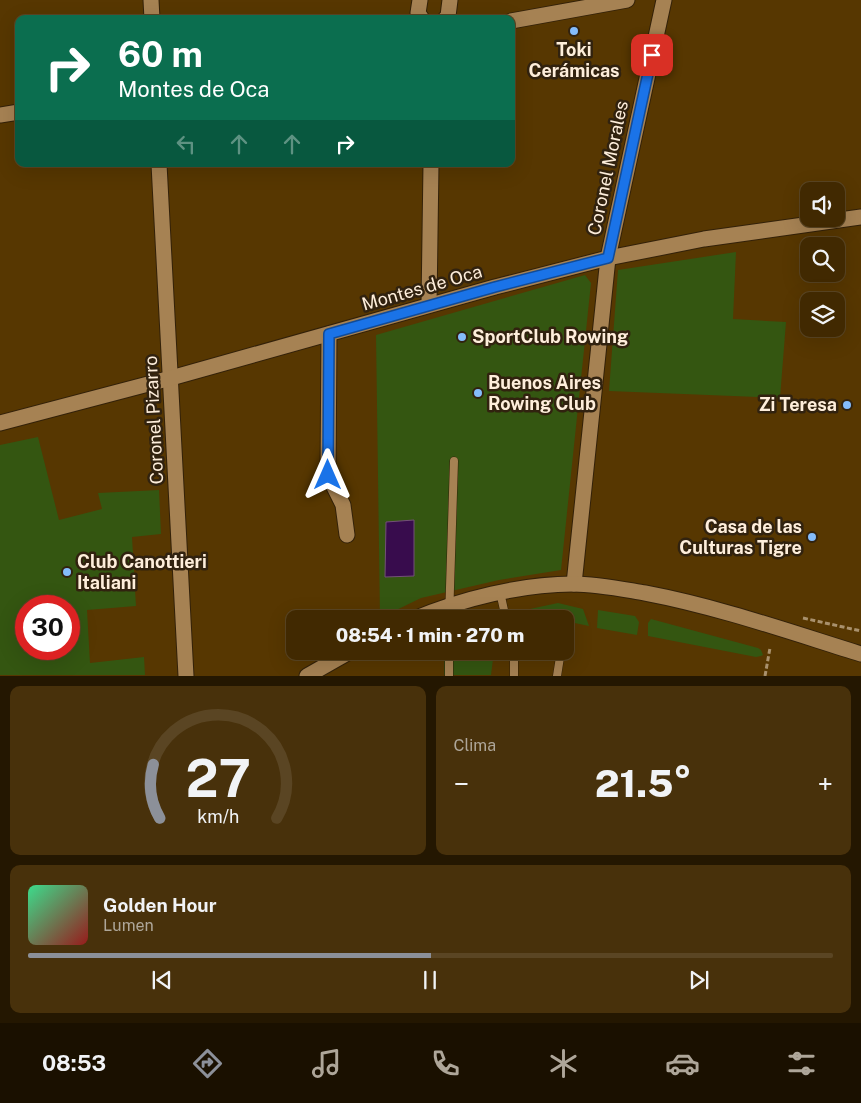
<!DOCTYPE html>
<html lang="es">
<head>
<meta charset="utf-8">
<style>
  :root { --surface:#412901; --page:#48310b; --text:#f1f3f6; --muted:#aea699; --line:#5a4523; --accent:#8c9099 }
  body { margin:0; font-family:"Public Sans",sans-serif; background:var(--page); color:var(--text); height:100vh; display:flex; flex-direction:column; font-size:19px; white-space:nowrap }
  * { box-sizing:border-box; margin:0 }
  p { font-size:16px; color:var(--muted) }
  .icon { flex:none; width:28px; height:28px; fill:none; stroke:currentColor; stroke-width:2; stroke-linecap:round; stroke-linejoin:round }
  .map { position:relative; height:676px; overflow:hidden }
  .drawer { display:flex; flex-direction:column; gap:10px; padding:10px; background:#241701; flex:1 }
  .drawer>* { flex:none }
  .guide { position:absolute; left:15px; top:15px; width:500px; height:152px; border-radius:10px; box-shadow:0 5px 20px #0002,0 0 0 1px var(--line); background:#0b6e4f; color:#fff; overflow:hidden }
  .buttons { position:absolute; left:800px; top:182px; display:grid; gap:10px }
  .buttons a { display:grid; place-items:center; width:45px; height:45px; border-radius:10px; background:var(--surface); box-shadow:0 5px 20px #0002,0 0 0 1px var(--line); font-size:25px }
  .speed { position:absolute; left:15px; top:595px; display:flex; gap:10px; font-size:25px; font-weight:700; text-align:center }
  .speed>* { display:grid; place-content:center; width:65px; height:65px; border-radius:50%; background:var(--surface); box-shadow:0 5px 20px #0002,0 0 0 1px var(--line); line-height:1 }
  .speed .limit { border:8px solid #d22; background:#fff; color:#111 }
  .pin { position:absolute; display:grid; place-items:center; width:42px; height:42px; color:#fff; margin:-21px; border-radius:10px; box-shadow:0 2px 8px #0006 }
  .me { position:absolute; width:55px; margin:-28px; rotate:0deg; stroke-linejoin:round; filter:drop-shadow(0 0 4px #0008) }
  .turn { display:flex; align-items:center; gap:18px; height:105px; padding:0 20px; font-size:22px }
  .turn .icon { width:65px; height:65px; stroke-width:2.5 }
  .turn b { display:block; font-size:35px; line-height:42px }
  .lanes { display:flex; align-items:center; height:48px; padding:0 20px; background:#0003; justify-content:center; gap:25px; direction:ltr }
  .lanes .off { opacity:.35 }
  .big { font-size:38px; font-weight:800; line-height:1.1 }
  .drawer .widget { flex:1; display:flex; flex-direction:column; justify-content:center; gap:8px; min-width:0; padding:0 18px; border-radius:10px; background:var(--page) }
  .drawer .dial { align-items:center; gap:0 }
  .dial svg { height:130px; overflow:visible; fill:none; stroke:var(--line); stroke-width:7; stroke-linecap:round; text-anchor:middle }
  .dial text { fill:var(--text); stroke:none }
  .song { display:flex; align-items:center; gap:15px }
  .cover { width:60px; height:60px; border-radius:8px; background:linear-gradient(135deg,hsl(150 70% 55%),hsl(0 70% 35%)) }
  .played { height:5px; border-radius:2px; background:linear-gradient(90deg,var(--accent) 50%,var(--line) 50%) }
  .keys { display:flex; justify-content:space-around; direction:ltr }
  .heat { display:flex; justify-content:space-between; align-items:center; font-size:28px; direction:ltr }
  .drawer .tiles { flex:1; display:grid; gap:10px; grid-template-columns:1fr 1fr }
  .widget:last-child { grid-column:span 2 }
  .trip { position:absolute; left:286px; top:610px; width:288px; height:50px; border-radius:10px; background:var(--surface); box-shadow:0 5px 20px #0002,0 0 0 1px var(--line); font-weight:800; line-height:50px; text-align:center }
  .tabs { display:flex; height:80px; justify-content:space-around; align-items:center; background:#1a1000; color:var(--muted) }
  .tabs .icon { width:35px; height:35px }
  .tabs .selected { color:var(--accent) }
  .tabs b { font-size:22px; color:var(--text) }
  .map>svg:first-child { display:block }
  .green { fill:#345611; fill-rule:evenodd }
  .water { fill:#380c4d; stroke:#735078 }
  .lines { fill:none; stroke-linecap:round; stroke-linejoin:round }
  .lane-casing { stroke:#332109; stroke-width:9 }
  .street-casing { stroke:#332109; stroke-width:17 }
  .path { stroke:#a9916d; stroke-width:3; stroke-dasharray:5 2.5; stroke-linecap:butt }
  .lane { stroke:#a68253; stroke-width:8 }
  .street { stroke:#a68253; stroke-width:15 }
  .route-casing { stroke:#114b97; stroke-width:12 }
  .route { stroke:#1a73e8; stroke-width:9 }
  .poi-dot { fill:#84bcfb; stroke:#31220f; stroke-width:2 }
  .labels { text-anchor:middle; stroke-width:5; stroke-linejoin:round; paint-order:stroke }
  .poi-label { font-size:18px; font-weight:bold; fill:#feeedb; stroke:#31220f; text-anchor:start }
  .street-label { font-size:18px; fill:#feeedb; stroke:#31220f }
</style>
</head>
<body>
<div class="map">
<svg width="861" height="676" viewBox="0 0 861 676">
  <rect width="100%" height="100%" fill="#573701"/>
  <g class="green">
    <polygon points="736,252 733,319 786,322 780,398 609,391 618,270"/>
    <polygon points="585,275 591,283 561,570 499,580 421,598 380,618 376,335"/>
    <path d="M 38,437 L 59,520 L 102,509 L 98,493 L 159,490 L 161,534 L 132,537 L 136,606 L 87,610 L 90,663 L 144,657 L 145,675 L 0,675 L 0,445 ZM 26,606 L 69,606 L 69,649 L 26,649 Z"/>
    <polygon points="558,603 583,609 589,626 565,621 565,619 555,619 530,614 528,619 516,619 513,614 519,615 525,610"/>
    <polygon points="598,610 635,616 639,622 637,635 597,628"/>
    <polygon points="651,619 758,648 761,650 763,655 761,656 756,657 648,636 648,623"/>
    <polygon points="444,651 494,651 491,675 444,675"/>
  </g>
  <polygon class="water" points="414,520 414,576 385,577 386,522"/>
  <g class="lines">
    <defs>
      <g id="lane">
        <polyline points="500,592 506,619"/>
        <polyline points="449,619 454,461"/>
        <polyline points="449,651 449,676"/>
        <polyline points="514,651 514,676"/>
        <polyline points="557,676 561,651"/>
      </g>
      <g id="street">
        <polyline points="151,0 152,19"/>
        <polyline points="420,0 418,13 422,19"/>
        <polyline points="445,19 448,16 450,0"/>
        <polyline points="511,21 627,0"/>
        <polyline points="0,115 19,112"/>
        <polyline points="159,164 186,676"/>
        <polyline points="429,305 431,164"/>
        <polyline points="329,334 328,475 343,505 347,535"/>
        <polyline points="0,423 171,378 495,287 608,258 704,239 861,217"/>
        <polyline points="574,584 608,258 664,0"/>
        <path d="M 414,619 C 461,599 522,584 573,584 C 597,584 621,589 645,593 C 719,607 790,632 861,654"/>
        <polyline points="307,676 351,651"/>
      </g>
    </defs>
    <use href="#lane" class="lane-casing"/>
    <use href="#street" class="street-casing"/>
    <g class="path">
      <polyline points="803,618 861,631"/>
      <polyline points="765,676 770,648"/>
    </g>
    <use href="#lane" class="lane"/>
    <use href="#street" class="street"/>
  </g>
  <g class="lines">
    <defs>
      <polyline id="route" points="328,475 329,334 495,287 608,258 652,55"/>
    </defs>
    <use href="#route" class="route-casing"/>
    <use href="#route" class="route"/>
  </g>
  <g class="poi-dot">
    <circle cx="574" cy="31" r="5"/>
    <circle cx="462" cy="337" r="5"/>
    <circle cx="478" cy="393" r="5"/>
    <circle cx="847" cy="405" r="5"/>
    <circle cx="812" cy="537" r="5"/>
    <circle cx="67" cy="572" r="5"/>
  </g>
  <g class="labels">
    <g class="poi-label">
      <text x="574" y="56" text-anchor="middle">Toki<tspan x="574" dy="21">Cerámicas</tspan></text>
      <text x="472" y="343">SportClub Rowing</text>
      <text x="488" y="389">Buenos Aires<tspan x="488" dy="21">Rowing Club</tspan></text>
      <text x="837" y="411" text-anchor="end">Zi Teresa</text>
      <text x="802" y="533" text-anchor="end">Casa de las<tspan x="802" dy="21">Culturas Tigre</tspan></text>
      <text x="77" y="568">Club Canottieri<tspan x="77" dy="21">Italiani</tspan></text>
    </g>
    <g class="street-label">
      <text transform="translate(608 168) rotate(-78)" y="6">Coronel Morales</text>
      <text transform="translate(422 288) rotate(-16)" y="6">Montes de Oca</text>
      <text transform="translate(154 420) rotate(-93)" y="6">Coronel Pizarro</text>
    </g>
  </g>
</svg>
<div class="buttons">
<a><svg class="icon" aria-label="sound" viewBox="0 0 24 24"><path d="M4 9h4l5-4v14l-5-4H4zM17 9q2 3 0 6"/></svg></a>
<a><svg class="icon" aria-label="search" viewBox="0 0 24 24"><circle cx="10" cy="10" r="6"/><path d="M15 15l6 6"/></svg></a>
<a><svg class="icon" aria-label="layers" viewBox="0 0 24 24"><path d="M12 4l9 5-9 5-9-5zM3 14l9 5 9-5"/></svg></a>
</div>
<div class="speed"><div class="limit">30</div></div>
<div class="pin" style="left:652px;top:55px;background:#d93025"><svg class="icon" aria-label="arrive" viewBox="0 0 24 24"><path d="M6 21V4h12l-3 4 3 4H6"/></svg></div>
<svg class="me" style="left:328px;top:475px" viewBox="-20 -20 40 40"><path d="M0-17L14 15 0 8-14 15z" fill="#1a73e8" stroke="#fff" stroke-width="4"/></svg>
<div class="trip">08:54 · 1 min · 270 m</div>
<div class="guide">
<div class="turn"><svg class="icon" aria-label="right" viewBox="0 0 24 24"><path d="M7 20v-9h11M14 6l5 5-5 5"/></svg><div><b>60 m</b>Montes de Oca</div></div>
<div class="lanes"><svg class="icon off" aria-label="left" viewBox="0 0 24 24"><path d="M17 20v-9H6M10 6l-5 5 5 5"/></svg><svg class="icon off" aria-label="ahead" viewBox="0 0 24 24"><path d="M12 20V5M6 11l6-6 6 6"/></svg><svg class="icon off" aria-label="ahead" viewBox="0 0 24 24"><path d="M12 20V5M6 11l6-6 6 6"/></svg><svg class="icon" aria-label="right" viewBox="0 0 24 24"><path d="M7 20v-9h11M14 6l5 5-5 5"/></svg></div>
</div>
</div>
<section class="drawer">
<div class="tiles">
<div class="widget dial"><svg viewBox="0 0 100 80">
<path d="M14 69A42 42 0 1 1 86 69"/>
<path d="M14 69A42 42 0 0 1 10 36" stroke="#8c9099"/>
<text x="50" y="56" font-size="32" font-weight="700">27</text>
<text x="50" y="72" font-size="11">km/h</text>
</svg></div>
<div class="widget"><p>Clima</p>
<div class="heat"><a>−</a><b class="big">21.5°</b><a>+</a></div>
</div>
<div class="widget">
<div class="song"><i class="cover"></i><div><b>Golden Hour</b><p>Lumen</p></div></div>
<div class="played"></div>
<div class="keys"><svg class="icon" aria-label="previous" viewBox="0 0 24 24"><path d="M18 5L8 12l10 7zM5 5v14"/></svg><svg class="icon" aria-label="pause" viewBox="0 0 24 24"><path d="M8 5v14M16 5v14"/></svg><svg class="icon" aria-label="next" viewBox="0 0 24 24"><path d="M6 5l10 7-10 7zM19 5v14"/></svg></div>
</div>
</div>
</section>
<nav class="tabs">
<b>08:53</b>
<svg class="icon selected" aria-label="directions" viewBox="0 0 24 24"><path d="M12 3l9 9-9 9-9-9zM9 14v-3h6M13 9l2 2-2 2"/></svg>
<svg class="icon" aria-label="music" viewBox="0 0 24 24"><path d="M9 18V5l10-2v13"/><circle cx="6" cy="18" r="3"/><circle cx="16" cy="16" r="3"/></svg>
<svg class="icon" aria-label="phone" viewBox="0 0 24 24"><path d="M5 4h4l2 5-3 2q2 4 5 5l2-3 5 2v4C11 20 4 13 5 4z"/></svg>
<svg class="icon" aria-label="climate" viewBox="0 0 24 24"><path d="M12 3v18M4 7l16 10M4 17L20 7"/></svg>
<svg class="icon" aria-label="car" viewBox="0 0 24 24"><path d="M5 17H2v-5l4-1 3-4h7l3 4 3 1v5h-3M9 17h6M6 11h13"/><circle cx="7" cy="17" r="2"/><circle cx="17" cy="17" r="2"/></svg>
<svg class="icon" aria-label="filters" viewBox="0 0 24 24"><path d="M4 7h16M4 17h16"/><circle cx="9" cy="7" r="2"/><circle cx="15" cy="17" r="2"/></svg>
</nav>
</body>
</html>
